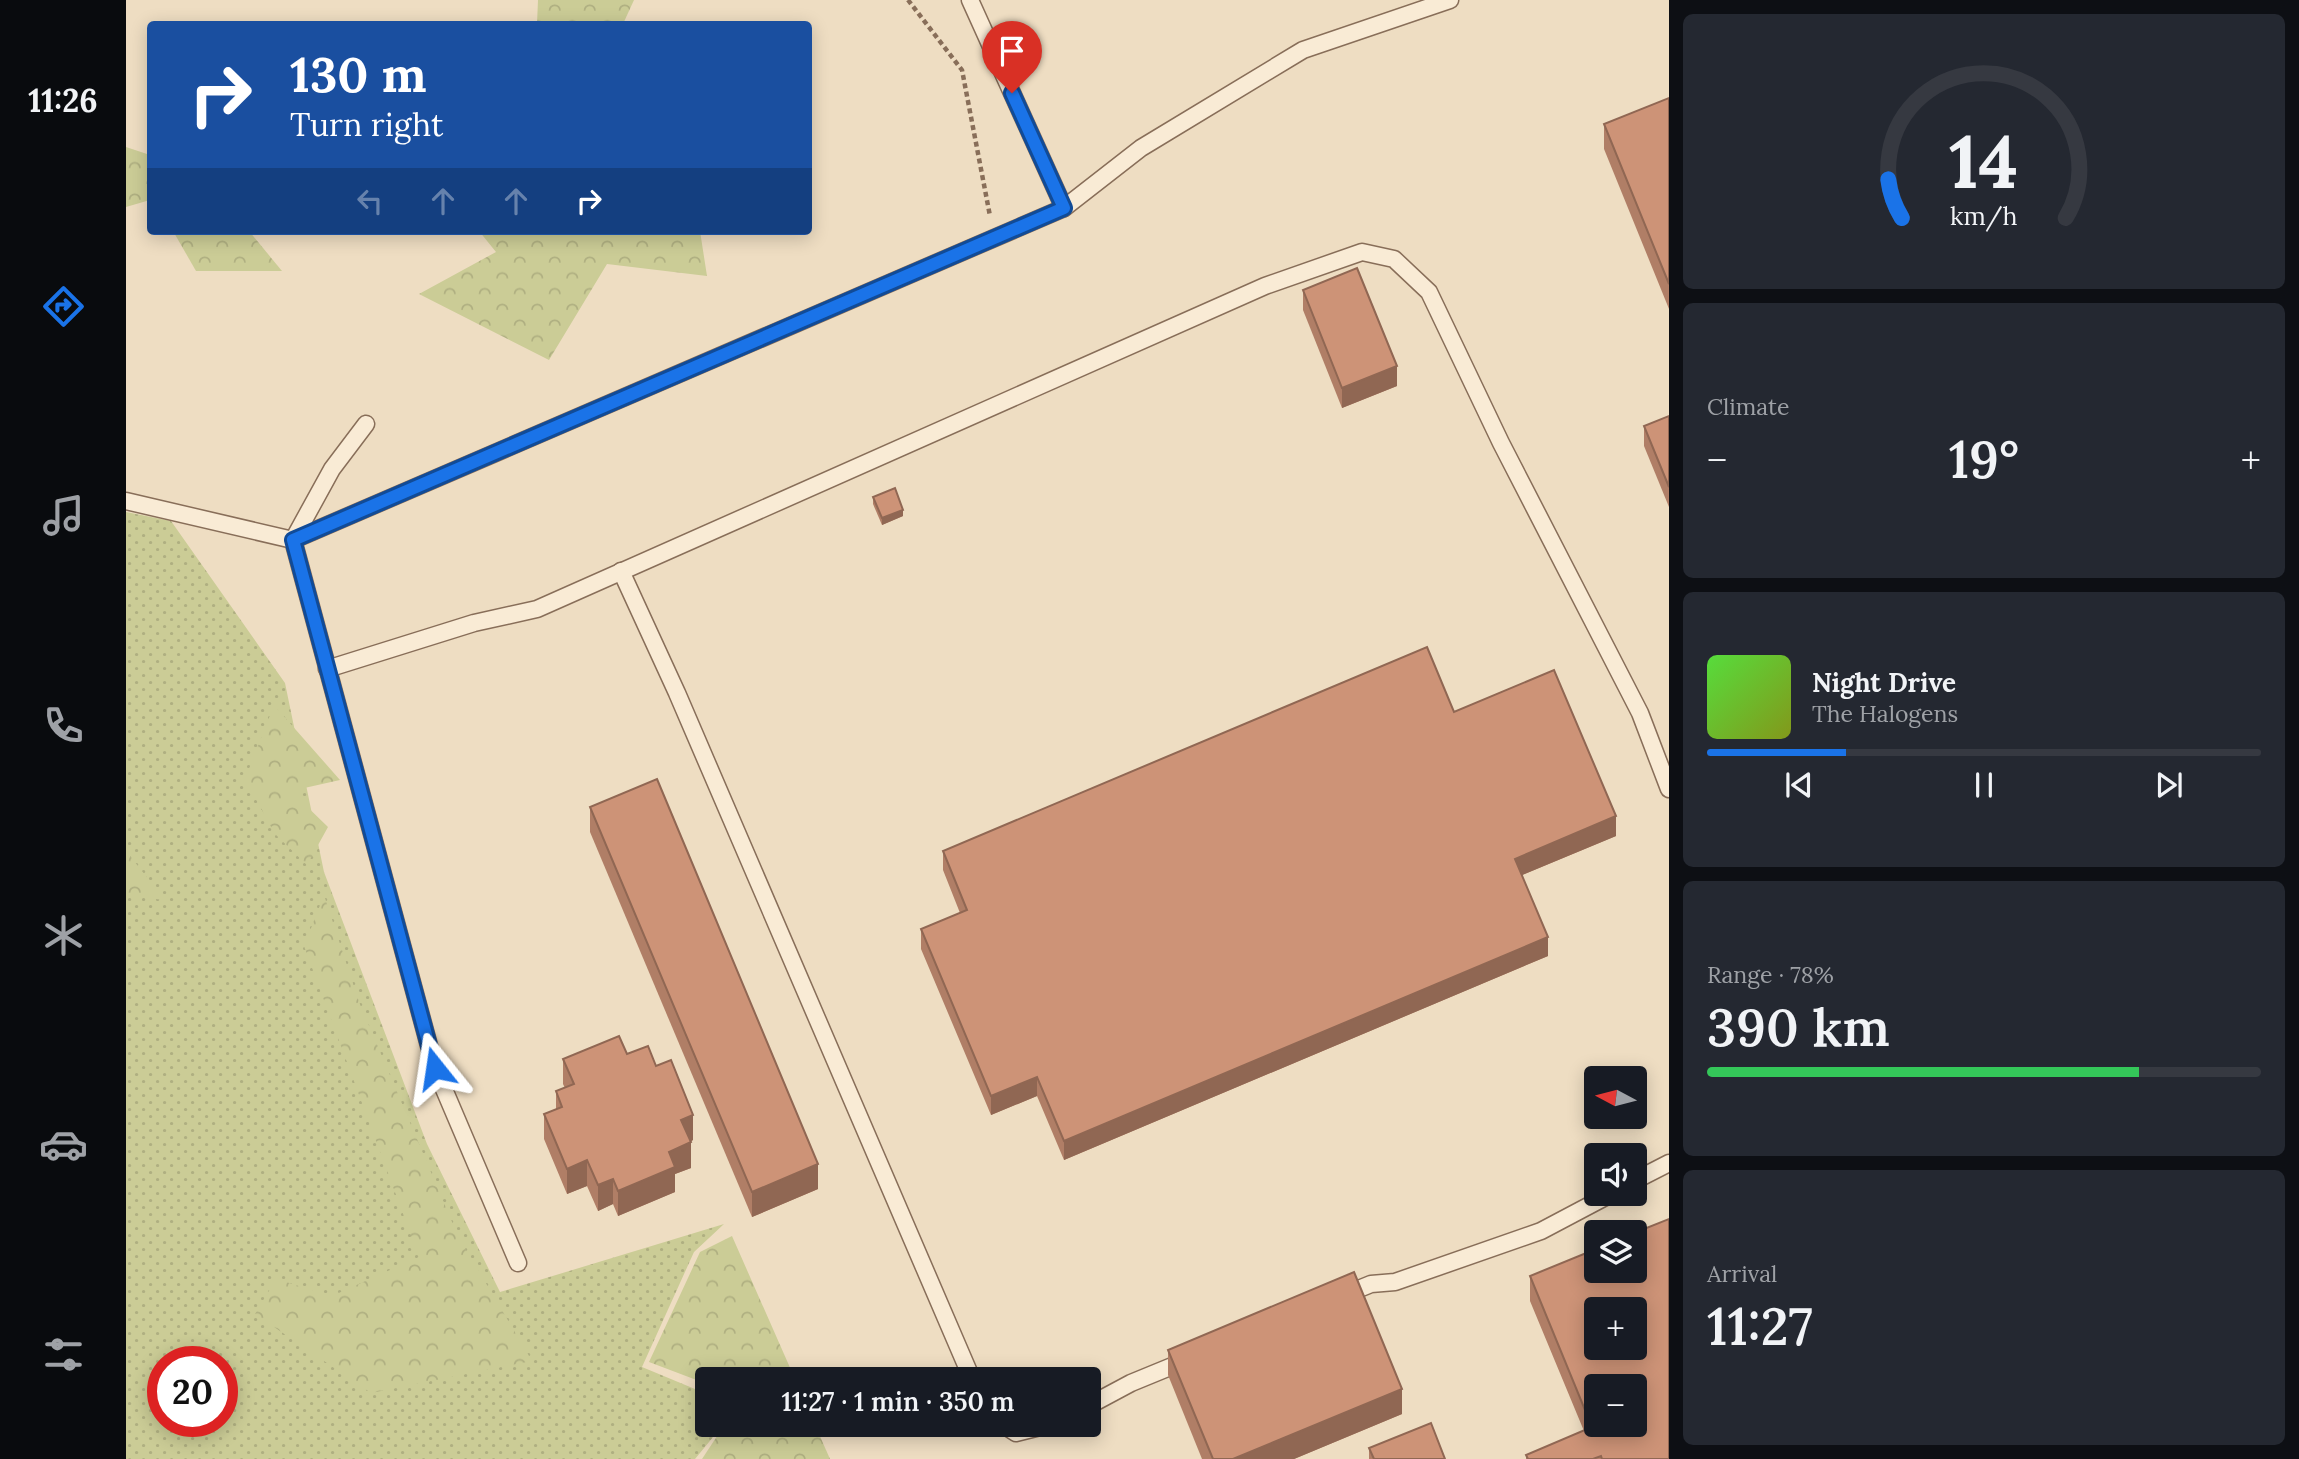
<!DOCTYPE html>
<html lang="en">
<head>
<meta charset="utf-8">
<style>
  :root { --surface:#171b24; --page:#242831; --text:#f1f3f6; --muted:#9ea1a6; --line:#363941; --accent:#1a73e8 }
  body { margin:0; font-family:Lora,serif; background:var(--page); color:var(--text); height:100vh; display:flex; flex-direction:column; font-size:26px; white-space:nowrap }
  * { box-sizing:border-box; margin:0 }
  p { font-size:23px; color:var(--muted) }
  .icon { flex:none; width:38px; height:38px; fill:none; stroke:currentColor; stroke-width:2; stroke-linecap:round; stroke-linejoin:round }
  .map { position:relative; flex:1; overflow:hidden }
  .sheet { display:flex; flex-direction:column; gap:14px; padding:14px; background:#0d0f14; width:630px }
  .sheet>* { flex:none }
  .banner { position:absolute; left:21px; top:21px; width:665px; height:214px; border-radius:7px; box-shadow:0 4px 18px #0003; background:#1a4fa0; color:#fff; overflow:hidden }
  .needle { width:46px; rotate:277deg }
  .buttons { position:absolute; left:1458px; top:1066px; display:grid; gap:14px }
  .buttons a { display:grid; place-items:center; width:63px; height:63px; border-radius:7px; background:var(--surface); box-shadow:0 4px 18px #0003; font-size:35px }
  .speed { position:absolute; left:21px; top:1346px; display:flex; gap:14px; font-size:35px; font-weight:700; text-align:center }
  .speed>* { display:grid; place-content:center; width:91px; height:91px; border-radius:50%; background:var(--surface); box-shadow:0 4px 18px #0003; line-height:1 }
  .speed .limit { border:10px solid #d22; background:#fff; color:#111 }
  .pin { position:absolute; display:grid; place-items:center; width:60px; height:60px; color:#fff; margin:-72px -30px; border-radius:50% 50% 50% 0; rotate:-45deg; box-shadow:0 0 7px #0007 }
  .pin .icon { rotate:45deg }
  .me { position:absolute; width:77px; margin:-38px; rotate:345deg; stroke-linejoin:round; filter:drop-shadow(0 0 5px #0008) }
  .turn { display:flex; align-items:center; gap:24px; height:147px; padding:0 28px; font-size:32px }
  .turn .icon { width:91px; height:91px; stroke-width:2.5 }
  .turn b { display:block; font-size:49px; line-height:60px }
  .lanes { display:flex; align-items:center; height:66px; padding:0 28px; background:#0003; justify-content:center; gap:35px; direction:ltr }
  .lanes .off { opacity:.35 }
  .big { font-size:52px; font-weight:600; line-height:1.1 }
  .sheet .widget { flex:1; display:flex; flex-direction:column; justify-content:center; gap:10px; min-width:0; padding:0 24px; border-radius:10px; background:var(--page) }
  .sheet .dial { align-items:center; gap:0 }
  .dial svg { height:182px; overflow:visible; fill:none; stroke:var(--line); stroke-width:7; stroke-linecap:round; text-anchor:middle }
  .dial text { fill:var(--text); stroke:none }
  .song { display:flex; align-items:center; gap:21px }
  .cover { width:84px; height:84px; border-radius:10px; background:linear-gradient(135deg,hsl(110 70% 55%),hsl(70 70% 35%)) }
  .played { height:7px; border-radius:4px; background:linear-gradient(90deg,var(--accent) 25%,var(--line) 25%) }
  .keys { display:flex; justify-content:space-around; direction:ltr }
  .heat { display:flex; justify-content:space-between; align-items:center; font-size:38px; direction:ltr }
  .charge { height:10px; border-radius:5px; background:linear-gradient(90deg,#34c759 78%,var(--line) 0) }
  .trip { position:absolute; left:569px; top:1367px; width:406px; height:70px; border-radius:7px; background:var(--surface); box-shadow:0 4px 18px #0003; font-weight:600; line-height:70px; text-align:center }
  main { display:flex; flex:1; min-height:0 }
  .menu { display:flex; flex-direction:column; width:126px; justify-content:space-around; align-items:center; background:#090b0e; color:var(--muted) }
  .menu .icon { width:49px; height:49px }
  .menu .active { color:var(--accent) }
  .menu b { font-size:32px; color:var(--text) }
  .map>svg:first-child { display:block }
  .grass { fill:url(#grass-dots); fill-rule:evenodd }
  .forest { fill:url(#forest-crowns) }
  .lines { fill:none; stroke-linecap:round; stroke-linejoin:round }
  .service-casing { stroke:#886e59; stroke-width:19 }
  .path { stroke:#886e59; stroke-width:4.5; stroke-dasharray:5 3.5; stroke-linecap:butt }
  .service { stroke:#f9ebd5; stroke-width:16 }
  .wall { fill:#b07e66 }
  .shaded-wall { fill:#906753 }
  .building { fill:#cd9377; stroke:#906753; stroke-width:2; fill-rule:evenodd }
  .route-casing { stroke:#114b97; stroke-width:18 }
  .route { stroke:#1a73e8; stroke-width:12 }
</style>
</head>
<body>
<main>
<nav class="menu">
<b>11:26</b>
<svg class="icon active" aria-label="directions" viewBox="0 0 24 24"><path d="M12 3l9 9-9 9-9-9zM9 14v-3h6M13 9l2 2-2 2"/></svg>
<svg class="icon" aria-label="music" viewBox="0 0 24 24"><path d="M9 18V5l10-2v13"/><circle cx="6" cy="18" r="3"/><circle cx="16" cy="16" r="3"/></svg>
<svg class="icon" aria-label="phone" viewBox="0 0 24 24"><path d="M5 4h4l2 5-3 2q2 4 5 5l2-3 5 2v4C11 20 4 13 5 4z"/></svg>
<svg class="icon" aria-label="climate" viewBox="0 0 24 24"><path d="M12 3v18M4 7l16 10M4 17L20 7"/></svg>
<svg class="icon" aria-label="car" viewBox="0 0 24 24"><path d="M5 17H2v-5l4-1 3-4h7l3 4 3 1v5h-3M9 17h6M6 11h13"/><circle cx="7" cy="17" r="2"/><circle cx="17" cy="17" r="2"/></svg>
<svg class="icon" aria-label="filters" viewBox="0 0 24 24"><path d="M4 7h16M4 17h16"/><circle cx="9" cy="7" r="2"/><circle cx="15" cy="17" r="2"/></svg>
</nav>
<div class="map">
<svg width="1543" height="1459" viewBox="0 0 1543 1459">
  <defs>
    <pattern id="grass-dots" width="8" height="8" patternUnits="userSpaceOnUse" patternTransform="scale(1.75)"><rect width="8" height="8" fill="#cbcc96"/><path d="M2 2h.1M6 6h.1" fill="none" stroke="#afaf81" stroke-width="1.8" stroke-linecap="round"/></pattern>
    <pattern id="forest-crowns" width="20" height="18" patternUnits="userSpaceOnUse" patternTransform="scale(1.75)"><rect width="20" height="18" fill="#cbcc96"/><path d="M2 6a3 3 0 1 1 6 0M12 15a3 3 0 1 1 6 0" fill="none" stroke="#afaf81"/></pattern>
  </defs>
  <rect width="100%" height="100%" fill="#eeddc2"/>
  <path class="grass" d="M 0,512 L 45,521 L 159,683 L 198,872 L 301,1144 L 374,1292 L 598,1224 L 568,1252 L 516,1367 L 581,1394 L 581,1424 L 597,1425 L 569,1459 L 0,1459 ZM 37,1362 L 96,1362 L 96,1421 L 37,1421 Z"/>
  <g class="forest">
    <polygon points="412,0 508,0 497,24 411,24"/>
    <polygon points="0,147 24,155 24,200 0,207"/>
    <polygon points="47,231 123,231 156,271 70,271"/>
    <polygon points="353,231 574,231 581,276 481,264 423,360 293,294 370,252"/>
    <polygon points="148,705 214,780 165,791 202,827 181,865 149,834 119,779"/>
    <polygon points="0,851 39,900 0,896"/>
    <polygon points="198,895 233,1002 332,1236 406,1361 245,1393 129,1314 150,1279 206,1296 293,1257 178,946"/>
    <polygon points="606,1236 669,1379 581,1379 581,1384 523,1362 574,1252"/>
    <polygon points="599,1424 689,1425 704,1459 576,1459"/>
  </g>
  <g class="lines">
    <defs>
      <g id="service">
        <polyline points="844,0 938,208"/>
        <polyline points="240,424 206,469 167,540 309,1068 392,1263"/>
        <polyline points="0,501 167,540 938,208 1015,148 1177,50 1324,0"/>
        <polyline points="495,571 551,693 846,1379"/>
        <polyline points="201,669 348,623 411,609 1139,286 1236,252 1268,259 1303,292 1375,443 1514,713 1543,789"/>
        <polyline points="1508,1181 1543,1163"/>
        <polyline points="1218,1295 1245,1284 1269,1282 1415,1231 1485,1194"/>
        <polyline points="962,1406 1005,1383 1061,1360"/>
        <polyline points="876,1424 890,1433 926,1424"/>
      </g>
    </defs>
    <use href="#service" class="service-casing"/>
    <polyline class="path" points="782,0 836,70 864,216"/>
    <use href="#service" class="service"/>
  </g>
  <g class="wall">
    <polygon points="1543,98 1543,309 1478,149 1478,124"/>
    <polygon points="1177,290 1271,386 1216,408 1177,310"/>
    <polygon points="1543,416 1543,507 1518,446 1518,426"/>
    <polygon points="747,497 777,516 756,525 747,504"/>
    <polygon points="1328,712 1490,836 1396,875 1422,956 938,1160 911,1096 865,1115 795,949 795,929 834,913 817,870 817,851"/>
    <polygon points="464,807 692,1189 626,1217 464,832"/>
    <polygon points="501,1054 530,1066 567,1140 564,1142 565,1168 549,1174 549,1192 492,1216 487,1204 472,1211 461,1186 441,1194 418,1139 418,1114 430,1109 430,1091 439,1088 437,1084 437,1059"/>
    <polygon points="1404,1276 1543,1459 1400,1459 1400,1455 1458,1431 1404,1301"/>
    <polygon points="1042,1350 1276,1414 1168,1459 1076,1459 1042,1375"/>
    <polygon points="1243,1448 1319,1459 1243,1459"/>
  </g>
  <g class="shaded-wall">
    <polygon points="1271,366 1271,386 1216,408 1216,388"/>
    <polygon points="777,510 777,516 756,525 756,518"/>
    <polygon points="1490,816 1490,836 1389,878 1389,859"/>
    <polygon points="1422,937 1422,956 938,1160 938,1141"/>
    <polygon points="911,1077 911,1096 865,1115 865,1096"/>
    <polygon points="567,1115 567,1140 555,1146 555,1120"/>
    <polygon points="565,1142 565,1168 549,1174 549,1192 492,1216 492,1191 543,1152"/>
    <polygon points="461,1160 461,1186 441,1194 441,1169"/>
    <polygon points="692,1164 692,1189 626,1217 626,1192"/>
    <polygon points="487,1179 487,1204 472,1211 472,1185"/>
    <polygon points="1276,1389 1276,1414 1168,1459 1107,1459"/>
  </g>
  <g class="building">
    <polygon points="1543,98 1543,284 1478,124"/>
    <polygon points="1231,268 1271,366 1216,388 1177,290"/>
    <polygon points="1543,416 1543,487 1518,426"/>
    <polygon points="769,488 777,510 756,518 747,497"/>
    <polygon points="1301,647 1328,712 1428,670 1490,816 1389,859 1422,937 938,1141 911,1077 865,1096 795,929 841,910 817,851"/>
    <polygon points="531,779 692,1164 626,1192 464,807"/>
    <polygon points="493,1036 501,1054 522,1046 530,1066 545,1060 567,1115 555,1120 565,1142 543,1152 549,1167 492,1191 487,1179 472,1185 461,1160 441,1169 418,1114 436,1107 430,1091 448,1084 437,1059"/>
    <path d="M 1543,1219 L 1543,1459 L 1476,1459 L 1475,1456 L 1467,1459 L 1402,1459 L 1400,1455 L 1466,1427 L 1404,1276 L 1470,1249 L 1470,1270 L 1508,1270 L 1508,1233 ZM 1470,1309 L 1508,1309 L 1508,1348 L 1470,1348 ZM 1470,1386 L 1508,1386 L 1508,1424 L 1470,1424 Z"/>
    <polygon points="1228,1272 1276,1389 1107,1459 1087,1459 1042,1350"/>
    <polygon points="1305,1423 1319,1459 1248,1459 1243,1448"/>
  </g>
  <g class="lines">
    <defs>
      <polyline id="route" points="309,1068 167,540 938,208 886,93"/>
    </defs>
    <use href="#route" class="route-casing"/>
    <use href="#route" class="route"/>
  </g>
</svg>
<div class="buttons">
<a><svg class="needle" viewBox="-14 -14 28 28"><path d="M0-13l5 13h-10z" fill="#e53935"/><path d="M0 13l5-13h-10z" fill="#9ea1a6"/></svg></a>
<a><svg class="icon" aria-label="sound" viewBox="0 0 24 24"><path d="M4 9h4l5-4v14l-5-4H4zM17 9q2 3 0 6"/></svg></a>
<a><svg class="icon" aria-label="layers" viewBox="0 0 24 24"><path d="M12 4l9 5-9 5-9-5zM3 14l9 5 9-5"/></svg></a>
<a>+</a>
<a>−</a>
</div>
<div class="speed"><div class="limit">20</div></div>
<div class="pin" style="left:886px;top:93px;background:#d93025"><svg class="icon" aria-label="arrive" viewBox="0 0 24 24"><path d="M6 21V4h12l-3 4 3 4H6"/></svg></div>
<svg class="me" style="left:309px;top:1068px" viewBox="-20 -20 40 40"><path d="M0-17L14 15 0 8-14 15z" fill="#1a73e8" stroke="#fff" stroke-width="4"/></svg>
<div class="trip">11:27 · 1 min · 350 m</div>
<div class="banner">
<div class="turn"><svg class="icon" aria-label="right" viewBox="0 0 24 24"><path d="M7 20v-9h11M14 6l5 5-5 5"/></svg><div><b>130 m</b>Turn right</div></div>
<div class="lanes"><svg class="icon off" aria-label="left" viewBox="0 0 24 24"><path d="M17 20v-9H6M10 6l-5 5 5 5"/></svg><svg class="icon off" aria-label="ahead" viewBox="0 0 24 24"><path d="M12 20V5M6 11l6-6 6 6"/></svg><svg class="icon off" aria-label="ahead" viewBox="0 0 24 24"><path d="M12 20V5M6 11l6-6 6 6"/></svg><svg class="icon" aria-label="right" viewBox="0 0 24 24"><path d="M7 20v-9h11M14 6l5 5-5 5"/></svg></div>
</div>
</div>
<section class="sheet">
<div class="widget dial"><svg viewBox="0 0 100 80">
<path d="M14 69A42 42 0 1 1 86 69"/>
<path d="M14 69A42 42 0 0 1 8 52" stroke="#1a73e8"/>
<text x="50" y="56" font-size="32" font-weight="700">14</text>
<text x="50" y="72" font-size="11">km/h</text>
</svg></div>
<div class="widget"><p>Climate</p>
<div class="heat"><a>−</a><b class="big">19°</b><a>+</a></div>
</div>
<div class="widget">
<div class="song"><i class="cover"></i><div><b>Night Drive</b><p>The Halogens</p></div></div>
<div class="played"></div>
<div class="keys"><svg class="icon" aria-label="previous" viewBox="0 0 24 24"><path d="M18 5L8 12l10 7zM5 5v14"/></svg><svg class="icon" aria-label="pause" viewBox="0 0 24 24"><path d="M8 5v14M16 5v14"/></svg><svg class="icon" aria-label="next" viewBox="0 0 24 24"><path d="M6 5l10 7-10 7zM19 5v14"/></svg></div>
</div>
<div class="widget"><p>Range · 78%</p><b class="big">390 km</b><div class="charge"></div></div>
<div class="widget"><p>Arrival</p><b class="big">11:27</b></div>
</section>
</main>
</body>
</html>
